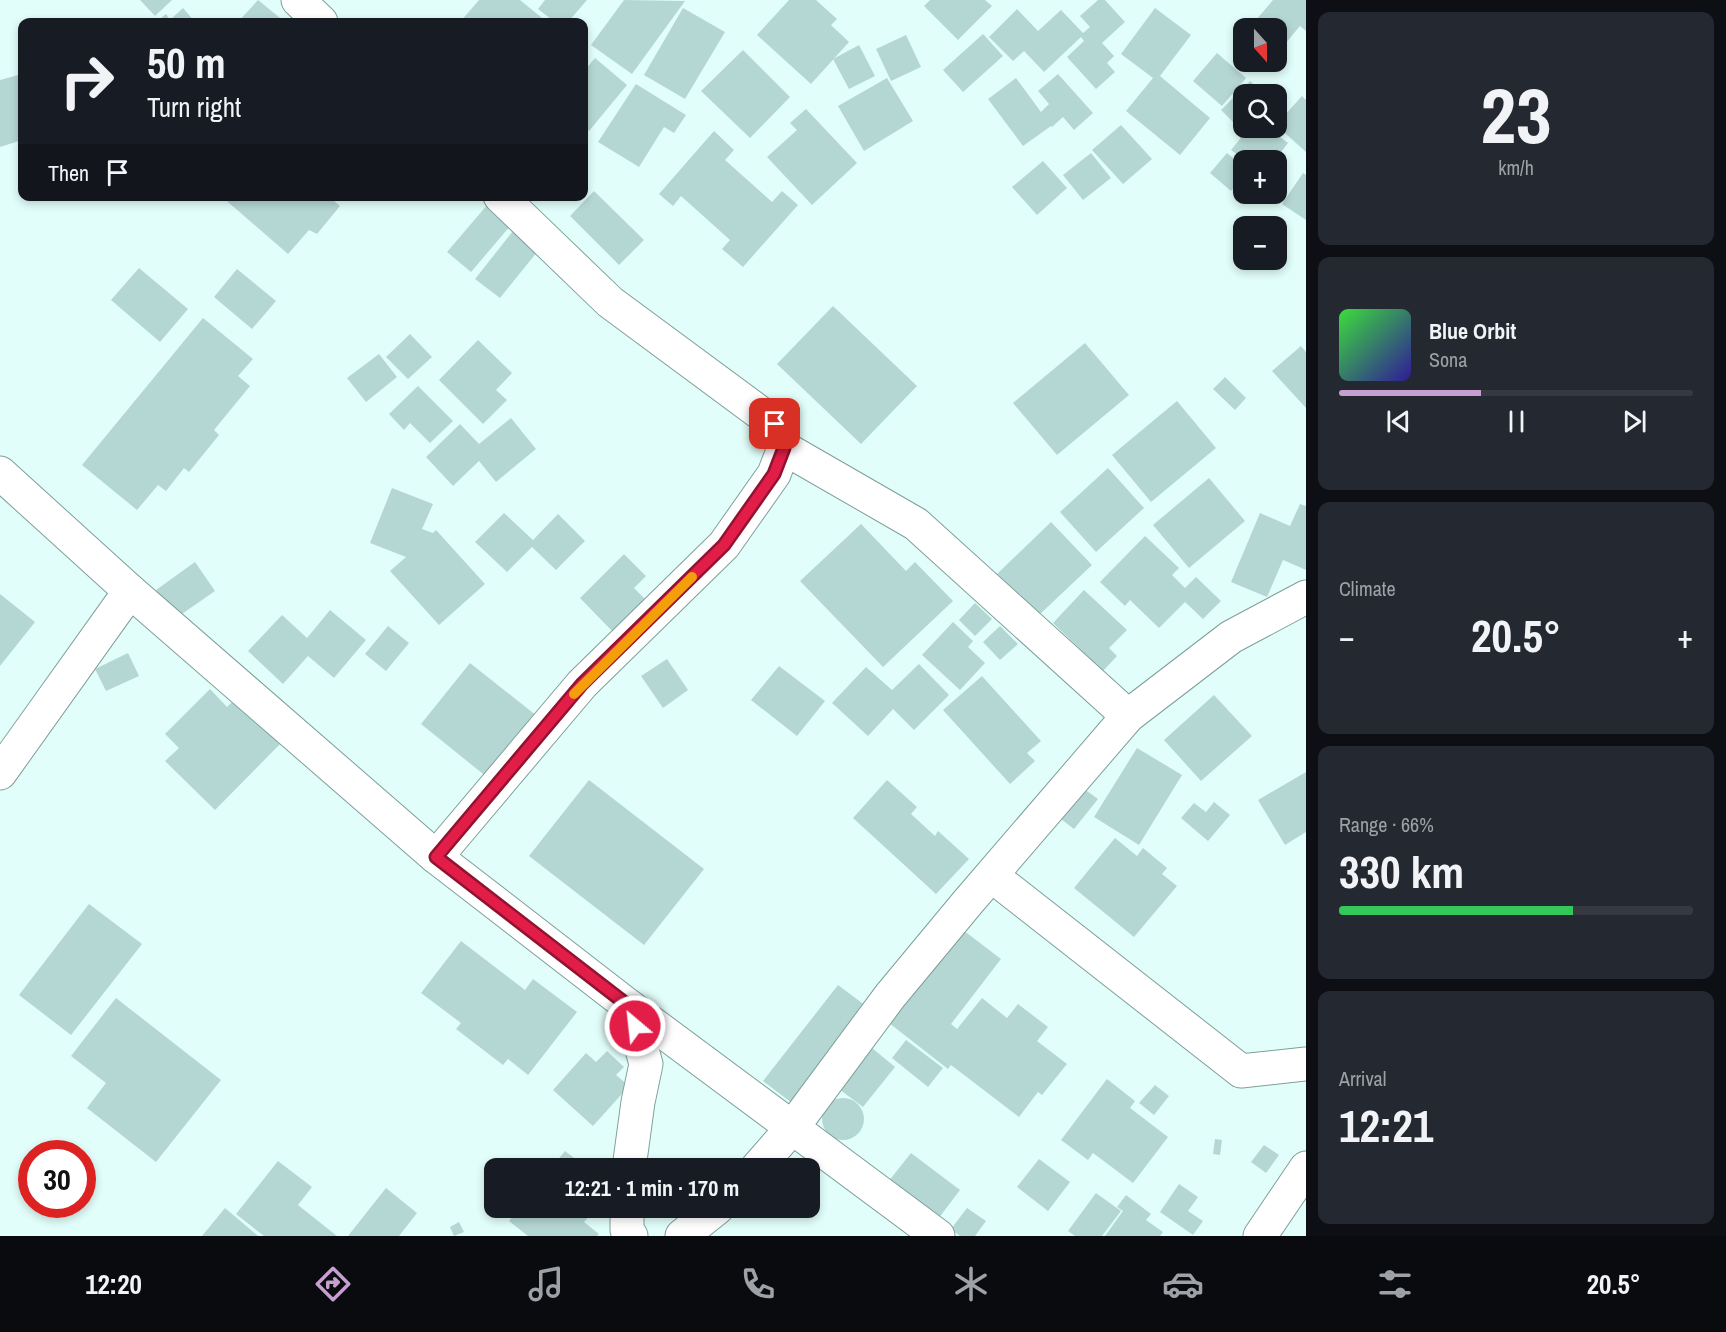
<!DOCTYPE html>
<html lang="en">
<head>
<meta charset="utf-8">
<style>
  :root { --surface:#171b24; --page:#242831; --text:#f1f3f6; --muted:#9ea1a6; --line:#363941; --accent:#c69ecf }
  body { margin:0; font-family:"Archivo Narrow",sans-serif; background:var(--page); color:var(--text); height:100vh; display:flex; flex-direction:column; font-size:22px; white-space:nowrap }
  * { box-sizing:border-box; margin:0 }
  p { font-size:20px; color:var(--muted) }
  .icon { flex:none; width:33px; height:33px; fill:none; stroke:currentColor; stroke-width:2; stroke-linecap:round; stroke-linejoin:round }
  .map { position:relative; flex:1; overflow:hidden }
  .sheet { display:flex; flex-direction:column; gap:12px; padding:12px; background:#0d0f14; width:420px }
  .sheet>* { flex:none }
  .guide { position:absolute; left:18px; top:18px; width:570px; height:183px; border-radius:12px; box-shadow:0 3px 9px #0003; background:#171b24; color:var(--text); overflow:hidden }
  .needle { width:39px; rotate:159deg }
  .tools { position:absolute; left:1233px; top:18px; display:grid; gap:12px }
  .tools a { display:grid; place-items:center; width:54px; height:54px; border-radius:12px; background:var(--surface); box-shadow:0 3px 9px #0003; font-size:30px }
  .speed { position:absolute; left:18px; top:1140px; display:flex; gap:12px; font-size:30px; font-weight:700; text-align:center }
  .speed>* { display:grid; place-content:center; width:78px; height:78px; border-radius:50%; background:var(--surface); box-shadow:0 3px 9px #0003; line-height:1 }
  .speed .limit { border:9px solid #d22; background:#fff; color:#111 }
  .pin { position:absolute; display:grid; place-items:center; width:51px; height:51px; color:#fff; margin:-26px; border-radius:12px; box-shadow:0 3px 9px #0006 }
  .me { position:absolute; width:66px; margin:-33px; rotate:332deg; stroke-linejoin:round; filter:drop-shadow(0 0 4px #0008) }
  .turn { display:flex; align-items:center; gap:21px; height:126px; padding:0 30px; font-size:27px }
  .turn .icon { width:78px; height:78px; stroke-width:2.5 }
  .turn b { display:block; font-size:42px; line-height:51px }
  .then { display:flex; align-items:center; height:57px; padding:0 30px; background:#0003; gap:12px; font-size:22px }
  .big { font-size:45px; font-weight:700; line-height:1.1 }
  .sheet .widget { flex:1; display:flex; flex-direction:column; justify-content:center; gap:9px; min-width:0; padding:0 21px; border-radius:12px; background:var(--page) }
  .sheet .dial { align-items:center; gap:0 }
  .dial b { font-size:78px; line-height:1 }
  .song { display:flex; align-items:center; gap:18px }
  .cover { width:72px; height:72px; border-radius:9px; background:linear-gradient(135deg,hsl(120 70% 55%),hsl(250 70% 35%)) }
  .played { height:6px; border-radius:3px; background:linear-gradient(90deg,var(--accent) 40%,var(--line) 40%) }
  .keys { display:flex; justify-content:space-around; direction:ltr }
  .heat { display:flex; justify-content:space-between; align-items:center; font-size:33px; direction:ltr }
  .charge { height:9px; border-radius:4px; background:linear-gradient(90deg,#34c759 66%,var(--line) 0) }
  .trip { position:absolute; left:484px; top:1158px; width:336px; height:60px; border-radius:12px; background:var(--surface); box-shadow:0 3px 9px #0003; font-weight:700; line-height:60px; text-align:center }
  .menu { display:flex; height:96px; justify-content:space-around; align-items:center; background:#090b0e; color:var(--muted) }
  .menu .icon { width:42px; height:42px }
  .menu .active { color:var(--accent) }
  .menu b { font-size:27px; color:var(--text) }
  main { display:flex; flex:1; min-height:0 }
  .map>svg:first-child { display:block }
  .building { fill:#b5d7d3 }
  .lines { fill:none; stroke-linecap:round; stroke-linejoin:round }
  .minor-casing { stroke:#7f9f9b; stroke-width:35 }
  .minor { stroke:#fff; stroke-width:33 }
  .route-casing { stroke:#92132f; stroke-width:15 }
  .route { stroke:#e11d48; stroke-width:10 }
  .slow { stroke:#f59e0b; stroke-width:10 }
</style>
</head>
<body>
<main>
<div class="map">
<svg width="1306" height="1236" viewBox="0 0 1306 1236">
  <rect width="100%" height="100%" fill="#e2fefa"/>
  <g class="building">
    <polygon points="140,0 172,0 155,16"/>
    <polygon points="258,0 285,22 238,22"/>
    <polygon points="479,0 520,0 547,22 460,22"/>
    <polygon points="545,0 587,0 568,22 555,22 538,9"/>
    <polygon points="624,0 685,1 632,74 591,45"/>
    <polygon points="789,0 816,0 837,19 831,25 849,42 811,84 757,35"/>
    <polygon points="930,0 985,0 992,6 958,40 924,6"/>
    <polygon points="1098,0 1105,0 1125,22 1102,43 1114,56 1107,63 1115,72 1096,89 1067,57 1084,41 1081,37 1044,72 1024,51 1013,61 989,37 1017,9 1038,31 1061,10 1083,33 1090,27 1080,16"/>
    <polygon points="1273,0 1306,0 1306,31 1300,26 1279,51 1276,49 1276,28 1250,27"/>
    <polygon points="183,8 195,22 156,22 166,14 170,20"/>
    <polygon points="683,8 725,32 685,99 644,75"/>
    <polygon points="1155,8 1191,35 1160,76 1210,118 1180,155 1126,111 1153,78 1121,54"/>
    <polygon points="983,34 1003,56 963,92 943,70"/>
    <polygon points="906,35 921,67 891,81 876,49"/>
    <polygon points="859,45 875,76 849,89 833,59"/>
    <polygon points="743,50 790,97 750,138 701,91"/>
    <polygon points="1217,53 1246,78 1222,106 1193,81"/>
    <polygon points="595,58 627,85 589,131 584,126 584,71"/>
    <polygon points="22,74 22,140 0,147 0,80"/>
    <polygon points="1058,74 1093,113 1074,130 1063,117 1052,127 1051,126 1023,146 988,99 1016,78 1041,112 1049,104 1038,91"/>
    <polygon points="887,78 913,121 864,151 838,106"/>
    <polygon points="1250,81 1264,94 1244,94 1244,123 1239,128 1221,110"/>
    <polygon points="636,84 686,115 674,133 664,127 639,167 598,142"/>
    <polygon points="1302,96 1306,100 1306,152 1276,125"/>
    <polygon points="806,109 857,163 812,205 767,157 797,130 790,123"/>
    <polygon points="1121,125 1152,159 1123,184 1092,150"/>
    <polygon points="1249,128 1268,128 1288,143 1275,160 1245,160 1231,150"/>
    <polygon points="714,131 734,150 725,160 772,202 782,191 798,205 743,267 722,249 730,240 681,196 673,206 659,194"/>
    <polygon points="1091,153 1111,178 1083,200 1063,175"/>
    <polygon points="1227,153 1244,167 1244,177 1231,191 1210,173"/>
    <polygon points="1043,161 1067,188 1037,215 1012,187"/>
    <polygon points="1303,173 1306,175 1306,220 1282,204"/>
    <polygon points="594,191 644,240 619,265 570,216"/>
    <polygon points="221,196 336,196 333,200 340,206 317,234 309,230 288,254"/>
    <polygon points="488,204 512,224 471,272 447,252"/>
    <polygon points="517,226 542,246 500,298 475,279"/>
    <polygon points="139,268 188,309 160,342 111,300"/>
    <polygon points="237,269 276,301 252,329 214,297"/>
    <polygon points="833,306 917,386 861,444 777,364"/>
    <polygon points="203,318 253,359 238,376 250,386 214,430 219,435 189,472 184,468 166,491 158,485 137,510 82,465"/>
    <polygon points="410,334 432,357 408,379 386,357"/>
    <polygon points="478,340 512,373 496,390 507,400 483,424 439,380"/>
    <polygon points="1085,343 1129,395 1057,455 1013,403"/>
    <polygon points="1301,346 1306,352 1306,408 1272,371"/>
    <polygon points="379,354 397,377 366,402 347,378"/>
    <polygon points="1225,377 1246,398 1235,410 1213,389"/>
    <polygon points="418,386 453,421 430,443 410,423 404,430 389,414"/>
    <polygon points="1177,401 1216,448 1151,502 1112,455"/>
    <polygon points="511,418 536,449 496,482 479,461 453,486 426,457 460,424 479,444"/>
    <polygon points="1108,468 1144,508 1096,552 1060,512"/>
    <polygon points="1209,478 1245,521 1189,568 1153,525"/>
    <polygon points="392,488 433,504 422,529 433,533 436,530 485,584 439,625 390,571 406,557 370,543"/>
    <polygon points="1300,504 1306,506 1306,570 1283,560 1267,597 1231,582 1260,513 1290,526"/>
    <polygon points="504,513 533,540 558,514 585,541 556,570 532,547 507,572 475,542"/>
    <polygon points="1051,522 1092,565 1038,616 997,574"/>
    <polygon points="861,524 906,571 915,562 953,601 883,667 800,581"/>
    <polygon points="1145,536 1179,568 1172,575 1185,588 1196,577 1221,601 1203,619 1185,602 1159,628 1130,600 1125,606 1100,582"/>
    <polygon points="624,554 646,576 634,588 646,600 613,632 580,598"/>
    <polygon points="195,562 215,591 176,618 156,590"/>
    <polygon points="1084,590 1127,630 1109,648 1117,656 1103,671 1053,623"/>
    <polygon points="0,594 35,622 0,666"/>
    <polygon points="975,603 992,619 975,636 959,620"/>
    <polygon points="330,610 366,640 334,678 308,656 283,684 248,651 282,615 307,638"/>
    <polygon points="953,622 973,641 968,647 985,663 960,690 922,655"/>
    <polygon points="388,626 409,643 386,671 365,654"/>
    <polygon points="1000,626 1018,644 1000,660 983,642"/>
    <polygon points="128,653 139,676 106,691 95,669"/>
    <polygon points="667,659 688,690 663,708 641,676"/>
    <polygon points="470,663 542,720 493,782 421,724"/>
    <polygon points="919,664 949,695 914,730 893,709 868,736 832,703 866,667 892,690"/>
    <polygon points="779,666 825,701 797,736 751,700"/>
    <polygon points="982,676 1041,741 1027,753 1035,761 1010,784 943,710"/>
    <polygon points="210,689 227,707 239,695 284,740 215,810 165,761 179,748 165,734"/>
    <polygon points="1214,695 1252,736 1201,781 1164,740"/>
    <polygon points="1137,748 1182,775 1139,845 1094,817"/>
    <polygon points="1306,772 1306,832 1285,845 1258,800"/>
    <polygon points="589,780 704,869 644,945 529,856"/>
    <polygon points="887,780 917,807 911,814 935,836 938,831 969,859 936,894 853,818"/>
    <polygon points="1076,783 1098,799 1074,829 1053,813"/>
    <polygon points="1214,802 1230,815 1208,841 1181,818 1194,803 1206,812"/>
    <polygon points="1115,838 1137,856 1143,848 1167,868 1162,874 1177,886 1134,937 1074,888"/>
    <polygon points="89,904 142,944 71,1035 19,995"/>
    <polygon points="963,930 1001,959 951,1024 957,1029 982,998 1007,1018 1018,1004 1048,1027 1037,1041 1067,1064 1042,1095 1038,1092 1019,1117 951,1065 948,1069 889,1023"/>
    <polygon points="461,941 525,990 533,979 577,1012 528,1075 508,1059 503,1065 456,1029 461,1023 421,993"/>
    <polygon points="838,985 866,1006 792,1103 763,1081"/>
    <polygon points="116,998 221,1080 156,1162 87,1108 106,1083 71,1056"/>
    <polygon points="906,1040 943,1068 928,1087 892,1058"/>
    <polygon points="872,1048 895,1067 863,1107 839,1089"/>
    <polygon points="607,1051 624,1067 616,1075 629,1086 593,1126 553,1090 586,1053 596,1062"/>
    <polygon points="1107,1079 1135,1101 1130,1108 1168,1137 1133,1183 1093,1153 1088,1160 1061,1140"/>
    <polygon points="1155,1085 1169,1096 1154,1115 1139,1103"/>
    <circle cx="843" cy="1119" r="21"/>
    <polygon points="1215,1139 1222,1140 1220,1155 1213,1154"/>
    <polygon points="1264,1145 1279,1155 1266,1173 1251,1162"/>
    <polygon points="565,1151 587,1168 551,1168"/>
    <polygon points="911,1153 960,1190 938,1219 888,1182"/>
    <polygon points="1039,1159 1070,1182 1048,1211 1017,1187"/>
    <polygon points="278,1161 312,1187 298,1205 337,1236 264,1236 236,1214"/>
    <polygon points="1179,1184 1198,1197 1188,1211 1203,1221 1193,1235 1160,1212"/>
    <polygon points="386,1188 417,1213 399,1236 348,1236"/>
    <polygon points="1096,1193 1121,1211 1102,1236 1075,1236 1068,1231"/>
    <polygon points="1126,1195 1151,1214 1146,1220 1163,1232 1160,1236 1105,1236 1123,1211 1117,1207"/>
    <polygon points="225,1208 258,1236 202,1236"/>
    <polygon points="520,1208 596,1208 584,1222 599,1234 597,1236 528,1236 509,1221"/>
    <polygon points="967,1208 986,1221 975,1236 960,1236 951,1229"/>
    <polygon points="459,1222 464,1232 454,1236 450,1227"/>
  </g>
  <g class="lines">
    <defs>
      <g id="minor">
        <polyline points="298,0 321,22"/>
        <polyline points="784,448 916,524 1128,716"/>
        <polyline points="0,473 130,591 436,857 630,1007 938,1236"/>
        <polyline points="0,773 130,591"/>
        <polyline points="436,857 582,684 724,545 774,474 784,448 775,424 610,302 500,196"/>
        <polyline points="992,876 1241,1071 1306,1064"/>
        <polyline points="629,1168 638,1102 646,1064 630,1007"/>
        <polyline points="757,1168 792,1128 890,996 968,902 1128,716 1231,637 1306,597"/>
        <polyline points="627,1208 627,1230 631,1236"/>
        <polyline points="682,1236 717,1208"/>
        <polyline points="1260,1236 1306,1168"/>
      </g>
    </defs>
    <use href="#minor" class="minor-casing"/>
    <use href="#minor" class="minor"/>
  </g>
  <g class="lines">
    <defs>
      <polyline id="route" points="635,1026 630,1007 436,857 582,684 724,545 774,474 784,448 775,424"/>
    </defs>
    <use href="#route" class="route-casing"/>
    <use href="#route" class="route"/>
    <polyline class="slow" points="574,694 692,577"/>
  </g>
</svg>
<div class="tools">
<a><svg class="needle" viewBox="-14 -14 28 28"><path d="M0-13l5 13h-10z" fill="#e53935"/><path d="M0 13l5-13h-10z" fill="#9ea1a6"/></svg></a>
<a><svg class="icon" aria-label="search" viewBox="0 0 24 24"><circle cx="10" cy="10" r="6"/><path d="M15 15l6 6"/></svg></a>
<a>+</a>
<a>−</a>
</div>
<div class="speed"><div class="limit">30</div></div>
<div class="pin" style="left:775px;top:424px;background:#d93025"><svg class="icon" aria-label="arrive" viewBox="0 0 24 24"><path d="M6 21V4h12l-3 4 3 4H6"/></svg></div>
<svg class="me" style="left:635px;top:1026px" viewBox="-20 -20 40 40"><circle r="17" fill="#e11d48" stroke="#fff" stroke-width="3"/><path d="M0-11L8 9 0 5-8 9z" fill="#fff"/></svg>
<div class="trip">12:21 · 1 min · 170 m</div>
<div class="guide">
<div class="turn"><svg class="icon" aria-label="right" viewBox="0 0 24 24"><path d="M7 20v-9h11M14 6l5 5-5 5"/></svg><div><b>50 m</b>Turn right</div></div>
<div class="then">Then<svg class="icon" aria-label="arrive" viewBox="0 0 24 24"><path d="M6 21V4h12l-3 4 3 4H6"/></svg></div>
</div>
</div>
<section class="sheet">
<div class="widget dial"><b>23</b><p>km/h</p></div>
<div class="widget">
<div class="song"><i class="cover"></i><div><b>Blue Orbit</b><p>Sona</p></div></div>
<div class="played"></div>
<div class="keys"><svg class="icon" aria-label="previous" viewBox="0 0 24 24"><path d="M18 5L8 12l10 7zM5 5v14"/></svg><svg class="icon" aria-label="pause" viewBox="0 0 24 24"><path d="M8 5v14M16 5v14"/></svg><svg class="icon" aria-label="next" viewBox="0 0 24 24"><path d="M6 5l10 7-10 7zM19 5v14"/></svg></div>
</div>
<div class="widget"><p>Climate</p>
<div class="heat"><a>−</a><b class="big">20.5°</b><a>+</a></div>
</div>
<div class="widget"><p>Range · 66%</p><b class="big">330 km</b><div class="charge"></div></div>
<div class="widget"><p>Arrival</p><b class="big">12:21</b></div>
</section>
</main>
<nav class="menu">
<b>12:20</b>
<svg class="icon active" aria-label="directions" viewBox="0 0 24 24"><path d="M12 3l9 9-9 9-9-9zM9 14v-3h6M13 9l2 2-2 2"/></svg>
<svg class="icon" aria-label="music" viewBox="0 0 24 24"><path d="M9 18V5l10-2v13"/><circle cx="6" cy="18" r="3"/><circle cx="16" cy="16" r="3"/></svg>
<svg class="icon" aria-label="phone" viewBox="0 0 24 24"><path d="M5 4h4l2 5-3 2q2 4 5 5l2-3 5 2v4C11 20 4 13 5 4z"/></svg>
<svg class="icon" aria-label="climate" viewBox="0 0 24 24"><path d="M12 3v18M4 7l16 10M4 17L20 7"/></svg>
<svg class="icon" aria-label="car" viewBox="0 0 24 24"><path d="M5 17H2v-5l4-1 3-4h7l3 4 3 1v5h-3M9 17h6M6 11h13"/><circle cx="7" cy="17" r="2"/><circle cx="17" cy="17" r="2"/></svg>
<svg class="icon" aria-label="filters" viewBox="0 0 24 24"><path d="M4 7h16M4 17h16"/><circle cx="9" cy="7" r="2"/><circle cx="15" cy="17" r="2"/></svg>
<b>20.5°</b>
</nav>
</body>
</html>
